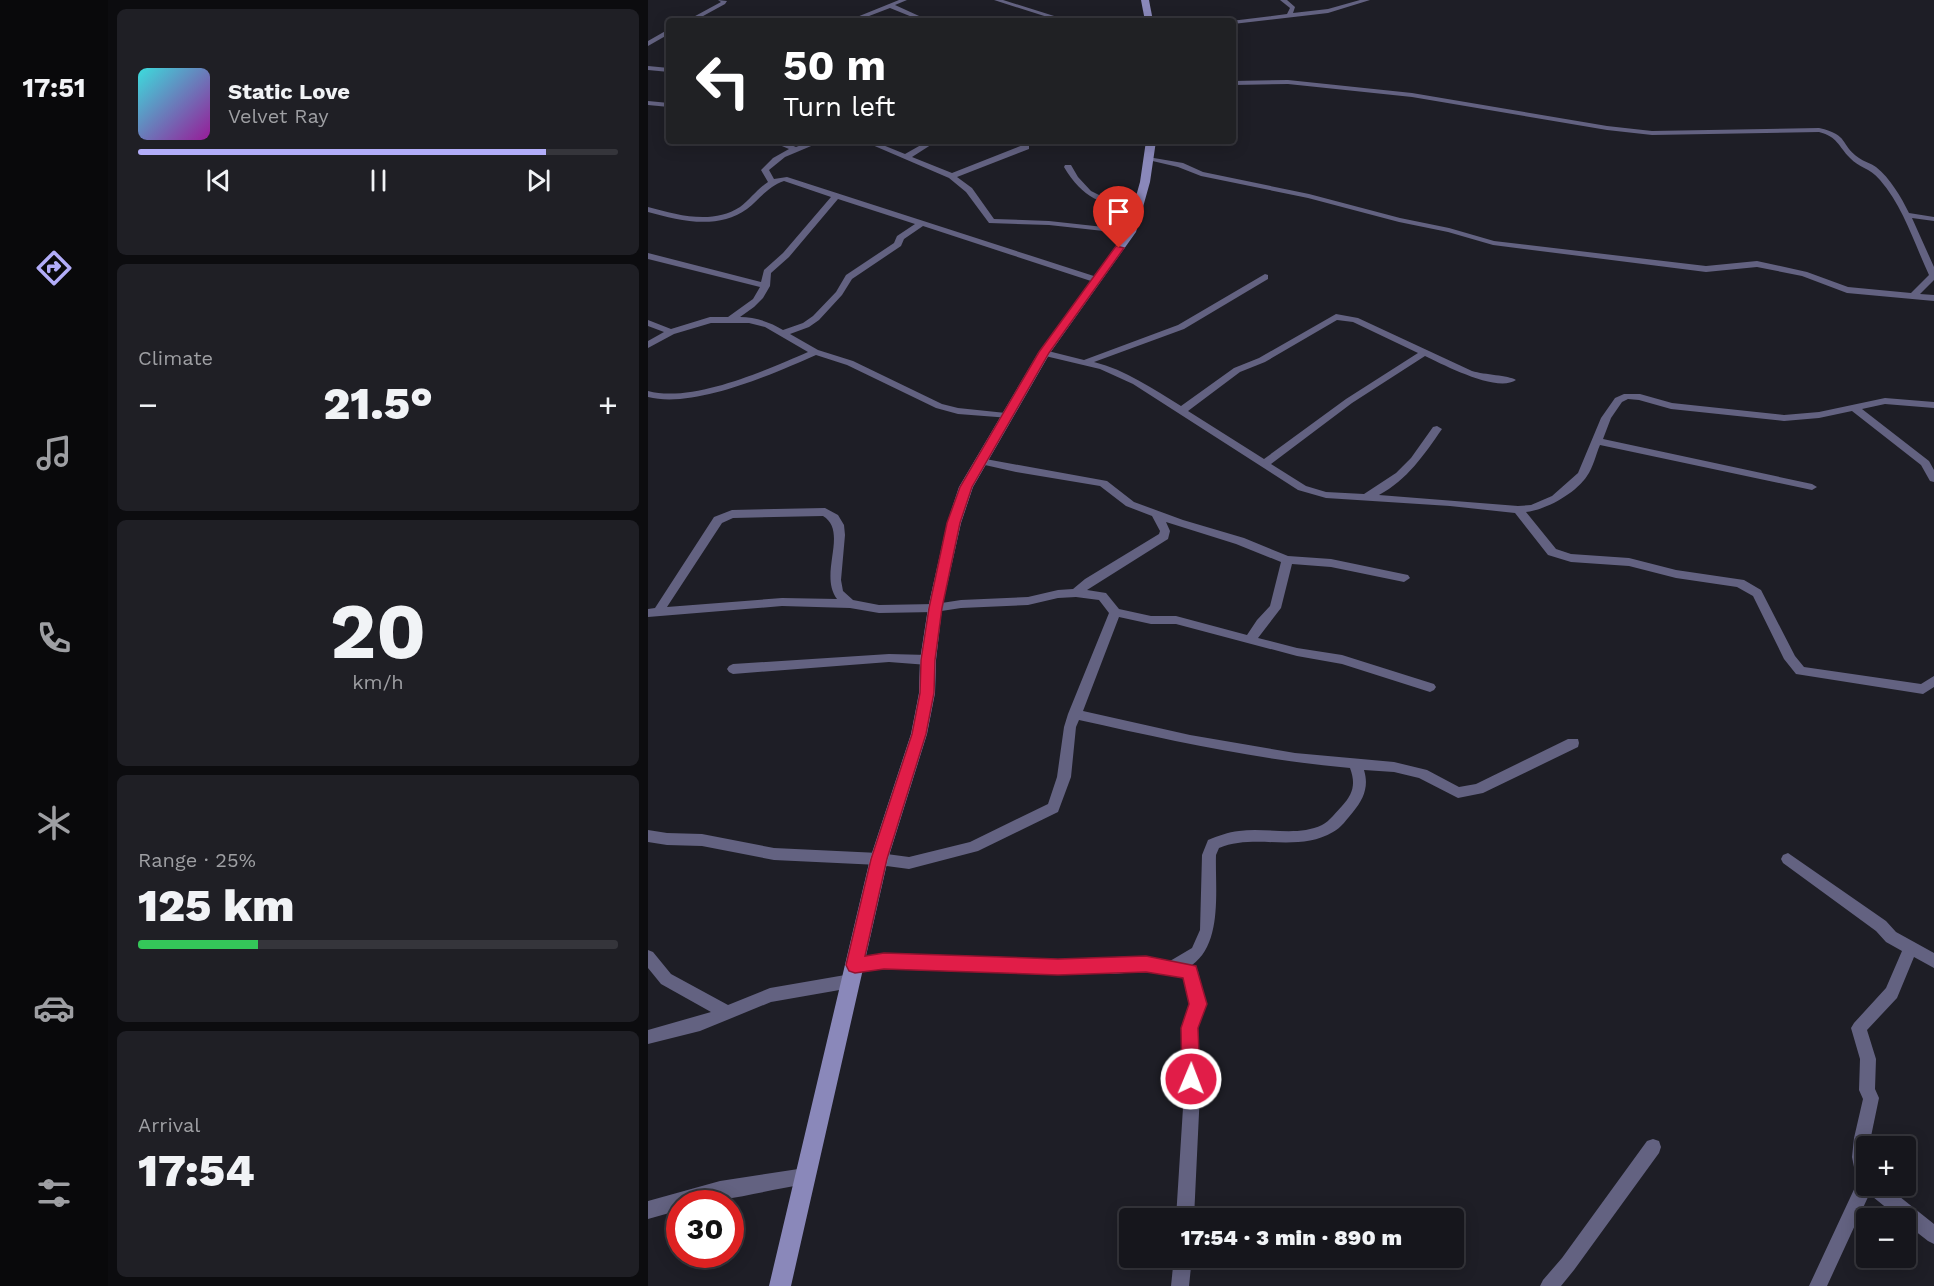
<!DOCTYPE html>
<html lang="en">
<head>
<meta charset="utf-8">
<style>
  :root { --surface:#16161c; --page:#1f1f25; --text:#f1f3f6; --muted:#9e9fa3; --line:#35353b; --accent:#b2adf9 }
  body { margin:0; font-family:"Work Sans",sans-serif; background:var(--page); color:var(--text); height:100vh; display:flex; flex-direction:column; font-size:22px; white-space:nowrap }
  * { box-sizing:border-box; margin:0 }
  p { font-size:20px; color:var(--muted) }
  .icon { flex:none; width:33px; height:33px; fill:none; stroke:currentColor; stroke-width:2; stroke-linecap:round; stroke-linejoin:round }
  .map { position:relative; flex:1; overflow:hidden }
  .drawer { display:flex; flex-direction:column; gap:9px; padding:9px; background:#0c0c0f; width:540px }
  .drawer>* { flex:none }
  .top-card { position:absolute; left:18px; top:18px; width:570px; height:126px; border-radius:6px; box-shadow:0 3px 15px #0003,0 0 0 2px var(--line); background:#202124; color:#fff; overflow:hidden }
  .tools { position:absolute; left:1208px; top:1136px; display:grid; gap:12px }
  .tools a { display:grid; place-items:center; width:60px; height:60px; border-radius:6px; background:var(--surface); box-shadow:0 3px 15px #0003,0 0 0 2px var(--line); font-size:30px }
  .speed { position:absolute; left:18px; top:1190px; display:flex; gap:12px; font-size:30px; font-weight:700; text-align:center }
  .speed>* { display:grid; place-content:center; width:78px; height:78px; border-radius:50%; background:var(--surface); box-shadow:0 3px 15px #0003,0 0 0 2px var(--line); line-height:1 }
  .speed .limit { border:9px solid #d22; background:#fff; color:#111 }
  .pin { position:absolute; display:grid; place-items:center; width:51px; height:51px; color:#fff; margin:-62px -26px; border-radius:50% 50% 50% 0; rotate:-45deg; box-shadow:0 0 6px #0007 }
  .pin .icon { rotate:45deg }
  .me { position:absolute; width:66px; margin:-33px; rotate:1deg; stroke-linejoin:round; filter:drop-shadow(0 0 4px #0008) }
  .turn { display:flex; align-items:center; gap:21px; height:126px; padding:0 18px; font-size:27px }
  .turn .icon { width:78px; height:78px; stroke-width:2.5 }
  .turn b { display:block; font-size:42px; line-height:51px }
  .big { font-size:45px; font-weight:800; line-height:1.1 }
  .drawer .tile { flex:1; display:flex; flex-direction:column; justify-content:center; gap:9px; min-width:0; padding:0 21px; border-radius:9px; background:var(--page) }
  .drawer .dial { align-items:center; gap:0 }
  .dial b { font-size:78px; line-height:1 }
  .song { display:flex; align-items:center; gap:18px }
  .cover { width:72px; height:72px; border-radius:9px; background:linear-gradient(135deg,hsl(180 70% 55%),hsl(300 70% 35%)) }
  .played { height:6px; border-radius:3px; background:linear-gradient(90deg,var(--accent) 85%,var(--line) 85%) }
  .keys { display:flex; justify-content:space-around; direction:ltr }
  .heat { display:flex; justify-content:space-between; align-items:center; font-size:33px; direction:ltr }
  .charge { height:9px; border-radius:4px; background:linear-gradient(90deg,#34c759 25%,var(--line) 0) }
  .trip { position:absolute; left:471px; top:1208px; width:345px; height:60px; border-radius:6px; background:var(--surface); box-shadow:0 3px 15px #0003,0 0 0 2px var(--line); font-weight:800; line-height:60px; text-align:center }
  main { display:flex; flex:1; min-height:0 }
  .tab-bar { display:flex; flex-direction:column; width:108px; justify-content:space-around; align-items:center; background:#09090b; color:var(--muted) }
  .tab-bar .icon { width:42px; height:42px }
  .tab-bar .selected { color:var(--accent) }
  .tab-bar b { font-size:27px; color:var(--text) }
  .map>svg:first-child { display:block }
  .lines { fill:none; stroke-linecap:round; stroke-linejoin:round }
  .street { fill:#636281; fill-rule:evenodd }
  .secondary { fill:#8a88ba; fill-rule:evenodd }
  .route { fill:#e11d48; stroke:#92132f; stroke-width:1.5 }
</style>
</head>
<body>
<main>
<nav class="tab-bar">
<b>17:51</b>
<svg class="icon selected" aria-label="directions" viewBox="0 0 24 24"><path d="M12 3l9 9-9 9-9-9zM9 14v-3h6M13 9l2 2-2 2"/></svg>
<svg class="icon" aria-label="music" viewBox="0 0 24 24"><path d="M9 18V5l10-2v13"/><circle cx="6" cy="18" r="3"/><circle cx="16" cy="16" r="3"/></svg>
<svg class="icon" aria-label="phone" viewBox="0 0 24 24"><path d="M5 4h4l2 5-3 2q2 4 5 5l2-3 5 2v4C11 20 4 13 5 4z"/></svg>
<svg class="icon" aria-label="climate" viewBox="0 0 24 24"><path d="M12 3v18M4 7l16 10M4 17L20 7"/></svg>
<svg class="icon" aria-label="car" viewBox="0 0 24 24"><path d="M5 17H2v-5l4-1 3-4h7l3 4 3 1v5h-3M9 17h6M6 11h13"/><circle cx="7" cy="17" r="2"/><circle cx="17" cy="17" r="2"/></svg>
<svg class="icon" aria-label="filters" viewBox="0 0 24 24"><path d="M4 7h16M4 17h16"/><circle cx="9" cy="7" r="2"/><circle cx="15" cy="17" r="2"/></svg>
</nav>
<section class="drawer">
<div class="tile">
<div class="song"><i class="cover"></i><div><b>Static Love</b><p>Velvet Ray</p></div></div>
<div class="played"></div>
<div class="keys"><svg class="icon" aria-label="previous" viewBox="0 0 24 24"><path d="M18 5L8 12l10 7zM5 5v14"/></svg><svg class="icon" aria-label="pause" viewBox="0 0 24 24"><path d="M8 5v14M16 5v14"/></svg><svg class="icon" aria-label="next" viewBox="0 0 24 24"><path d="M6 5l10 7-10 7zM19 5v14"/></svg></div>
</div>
<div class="tile"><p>Climate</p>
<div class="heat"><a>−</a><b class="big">21.5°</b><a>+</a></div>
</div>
<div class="tile dial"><b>20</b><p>km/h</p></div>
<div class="tile"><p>Range · 25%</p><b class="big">125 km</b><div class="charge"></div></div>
<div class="tile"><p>Arrival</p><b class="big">17:54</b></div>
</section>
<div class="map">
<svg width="1286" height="1286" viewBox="0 0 1286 1286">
  <rect width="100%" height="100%" fill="#1e1e26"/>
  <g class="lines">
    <g class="street">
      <polygon points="70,0 79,1 77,4 46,21 38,21 73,2"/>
      <polygon points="251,0 259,0 247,5 282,21 274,21 242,8 208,21 199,21"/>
      <polygon points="346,0 355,0 422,21 412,21"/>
      <polygon points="632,0 639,0 647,7 645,13 680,9 712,0 722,0 680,13 585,24 585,21 583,21 639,14 642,8"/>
      <polygon points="21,29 21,34 0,46 0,41"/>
      <polygon points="0,66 21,68 21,72 0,70"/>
      <path d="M 640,80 L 764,93 L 959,126 L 1004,131 L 1171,128 C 1202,135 1191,144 1211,158 C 1216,162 1223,163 1228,167 C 1242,178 1253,197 1261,213 L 1286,217 L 1286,221 L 1264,218 L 1286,267 L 1286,280 L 1272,294 L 1286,295 L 1286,301 L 1199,293 L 1154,276 L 1109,267 L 1058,272 L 845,245 L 800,232 L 751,222 L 660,198 L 553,176 L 530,167 L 496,159 L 500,157 L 535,163 L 555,172 L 661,194 L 752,218 L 801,228 L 846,241 L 1058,266 L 1109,261 L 1159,272 L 1200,287 L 1263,293 L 1281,275 C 1266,243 1255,206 1232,180 C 1221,167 1211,168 1202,158 C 1190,146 1190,137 1171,132 L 1004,135 L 959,130 L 764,97 L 640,84 L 585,85 L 585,81 Z"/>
      <polygon points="0,101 21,103 21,107 0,105"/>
      <path d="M 122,141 L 133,141 L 148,147 L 164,141 L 175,141 L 137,157 L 121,170 L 126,179 L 139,177 L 452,278 L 452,282 L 446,282 L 275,226 L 256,239 L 253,246 L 204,279 L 194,295 L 171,320 L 161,327 L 142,334 L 170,350 L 205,361 L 294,404 L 310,408 L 358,413 L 363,416 L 362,418 L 310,414 L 288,408 L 199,365 L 168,355 C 125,374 46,409 0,397 L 0,391 C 45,403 118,370 160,352 L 117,327 L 101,323 L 63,323 L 26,334 L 0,348 L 0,341 L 16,332 L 0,326 L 0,320 L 23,329 L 62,317 L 80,317 L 105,299 L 112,287 L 0,259 L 0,253 L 113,282 L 116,270 L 135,253 L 183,197 L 136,181 C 119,187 112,199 99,209 C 70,230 32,221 0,212 L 0,207 C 30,215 64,225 92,207 C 102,200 109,189 120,182 L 113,170 L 125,158 L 141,149 ZM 190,199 L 267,224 L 249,236 L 246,243 L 198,275 L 188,292 L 165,316 L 155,323 L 135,330 C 122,322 107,317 92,317 L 106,307 L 115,298 L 122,286 L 123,273 L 141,257 Z"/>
      <polygon points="215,141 225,141 257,154 280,141 289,141 264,157 304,173 375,145 381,145 381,149 309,177 324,188 346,219 401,221 483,230 487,232 483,234 401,225 341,223 318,192 301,178"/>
      <path d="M 417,165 L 423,165 L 430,177 L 443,191 L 459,199 L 491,210 L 487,212 C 453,203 435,199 416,167 Z"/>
      <path d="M 617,274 L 620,275 L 620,279 L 536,329 L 446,362 C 478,370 505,389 533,406 L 586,368 L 611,358 L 688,314 L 710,318 L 824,371 C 837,375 860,375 868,380 C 849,393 796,365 777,356 L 704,403 L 623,464 L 658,486 L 678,492 L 716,494 L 748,473 L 763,458 L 785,427 L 789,426 L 794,429 C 776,455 759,480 731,495 L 870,506 L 883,505 L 904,496 L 930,473 L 953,418 L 967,398 L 976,394 L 992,394 L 1024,403 L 1136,415 L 1171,412 L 1237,398 L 1286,402 L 1286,408 L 1237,404 L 1214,409 L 1281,461 L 1286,470 L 1286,482 L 1282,481 L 1273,465 L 1204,411 L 1171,418 L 1136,421 L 1023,409 L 991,400 L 980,399 L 974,402 L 963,418 L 955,439 L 1164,484 L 1169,487 L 1164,490 L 952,445 C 948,454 945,468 939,476 C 928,493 898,510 878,512 L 908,549 L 923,554 L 981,558 L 1028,570 L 1096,580 L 1113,590 L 1147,656 L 1156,667 L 1273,684 L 1286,676 L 1286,687 L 1275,694 L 1148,674 L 1136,659 L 1105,596 L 1089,587 L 1028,578 L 981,566 L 923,562 L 900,555 L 867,513 L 802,506 L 678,498 L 650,490 L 485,384 L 452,369 L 393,355 L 391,353 L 396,350 L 436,360 L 530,325 ZM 689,320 L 705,322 L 770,353 L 698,399 L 616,459 L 540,411 L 592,372 L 617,362 Z"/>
      <path d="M 332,458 L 459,481 L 486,502 L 535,520 L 596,538 L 640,556 L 683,559 L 760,575 L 762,578 L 756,582 L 683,567 L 644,564 L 633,608 L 610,638 L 649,648 L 694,655 L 786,684 L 788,687 L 786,690 L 782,692 L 694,664 L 649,656 L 528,624 L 503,624 L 471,617 L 435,711 L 542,735 L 647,753 L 746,762 L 779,770 L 811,787 L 828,784 L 920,739 L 930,739 L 931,743 L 930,747 L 835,793 L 810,798 L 771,778 L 746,772 L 716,770 C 721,786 716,799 705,812 C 699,819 693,828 685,832 C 650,853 607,833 571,848 L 568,855 C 567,889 575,943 544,965 L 547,966 L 550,971 L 558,1004 L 549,1028 L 552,1092 L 546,1218 L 528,1218 L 536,1092 L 533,1028 L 542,1004 L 536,977 L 498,971 L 466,974 L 410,974 L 236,968 L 207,972 L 202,970 L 200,965 L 202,960 L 236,954 L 410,960 L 466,960 L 498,957 L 522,961 L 544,948 L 552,930 L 554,855 L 560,840 C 570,836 580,832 591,831 C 618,827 649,837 674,825 C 682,821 688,812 694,806 C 705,794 708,784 702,768 C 610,760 521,740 431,720 L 428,727 L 423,777 L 410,812 L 330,851 L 261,869 L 231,865 L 126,860 L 54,846 L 19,845 L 0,842 L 0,830 L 19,833 L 54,834 L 126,848 L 231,853 L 261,857 L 322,842 L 400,804 L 409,777 L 416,727 L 420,714 L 461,613 L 451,600 L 428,597 L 410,598 L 380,605 L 313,608 L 287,612 L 231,613 L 202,608 L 134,606 L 0,617 L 0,609 L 7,608 L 66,517 L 84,510 L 177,508 L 190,515 L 196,525 L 197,535 L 193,580 L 195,591 L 205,600 L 231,605 L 287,604 L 313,600 L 380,597 L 410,590 L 425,589 L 437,579 L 511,534 L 512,531 L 504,516 L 478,506 L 452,486 L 368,472 L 328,463 L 327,461 ZM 175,516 C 201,532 170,574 189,599 L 134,598 L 19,607 L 74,523 L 85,518 ZM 518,522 L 588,544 L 633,562 L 622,606 L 609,620 L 599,635 L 528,616 L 503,616 L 471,609 L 458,593 L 439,590 L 520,539 L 522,531 Z"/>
      <polygon points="241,654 280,655 286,660 280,665 241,662 85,674 81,672 79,669 81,666 85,664"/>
      <polygon points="1140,853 1238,921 1248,932 1286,953 1286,968 1266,957 1249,998 1219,1030 1228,1059 1227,1089 1231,1098 1221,1146 1218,1146 1218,1185 1237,1185 1286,1224 1286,1244 1280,1241 1257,1223 1257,1218 1251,1218 1225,1197 1220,1197 1179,1286 1161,1286 1209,1183 1213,1181 1206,1167 1204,1157 1206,1138 1215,1099 1211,1090 1212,1059 1203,1028 1206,1023 1238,988 1254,951 1238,942 1228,931 1135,863 1133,859 1135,855"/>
      <polygon points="0,950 5,952 23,974 80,1005 122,988 203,974 208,976 211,981 208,986 203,988 123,1002 52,1031 0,1044 0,1030 63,1012 13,984 0,968"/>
      <polygon points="1005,1139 1011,1141 1013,1147 1011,1153 926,1270 913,1286 892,1286 895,1280 914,1258 999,1141"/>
      <path d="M 157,1168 L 163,1170 L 165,1176 L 163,1182 L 157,1184 C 116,1191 72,1203 32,1203 L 32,1210 L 0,1219 L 0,1201 L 72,1181 Z"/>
      <polygon points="526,1257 544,1257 541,1286 523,1286"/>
    </g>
    <g class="secondary">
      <polygon points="493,0 501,0 505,21 497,21"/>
      <polygon points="498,141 508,141 502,182 488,232 402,353 325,487 313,523 294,608 288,660 287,693 279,734 240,859 143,1286 121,1286 222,859 263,734 271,693 272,660 280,608 299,523 311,487 390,353 478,232 492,182"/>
    </g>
  </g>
  <polygon class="route" points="468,246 476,248 401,353 324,487 312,523 294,608 287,660 286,693 278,734 239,859 217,956 236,953 410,959 498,956 548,966 559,1004 550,1028 552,1079 549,1085 543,1088 536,1085 534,1079 533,1028 541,1004 535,978 498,972 410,975 236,969 207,973 201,971 198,965 223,859 264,734 272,693 273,660 281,608 299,523 312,487 391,352"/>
</svg>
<div class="tools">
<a>+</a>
<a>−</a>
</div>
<div class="speed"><div class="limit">30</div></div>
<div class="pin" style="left:471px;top:248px;background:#d93025"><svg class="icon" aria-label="arrive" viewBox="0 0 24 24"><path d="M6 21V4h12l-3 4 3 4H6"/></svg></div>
<svg class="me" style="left:543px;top:1079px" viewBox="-20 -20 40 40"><circle r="17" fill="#e11d48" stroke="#fff" stroke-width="3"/><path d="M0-11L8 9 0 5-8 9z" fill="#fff"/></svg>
<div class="trip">17:54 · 3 min · 890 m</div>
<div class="top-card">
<div class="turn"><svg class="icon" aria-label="left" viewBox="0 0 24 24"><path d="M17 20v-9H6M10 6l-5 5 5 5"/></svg><div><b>50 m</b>Turn left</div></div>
</div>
</div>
</main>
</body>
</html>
